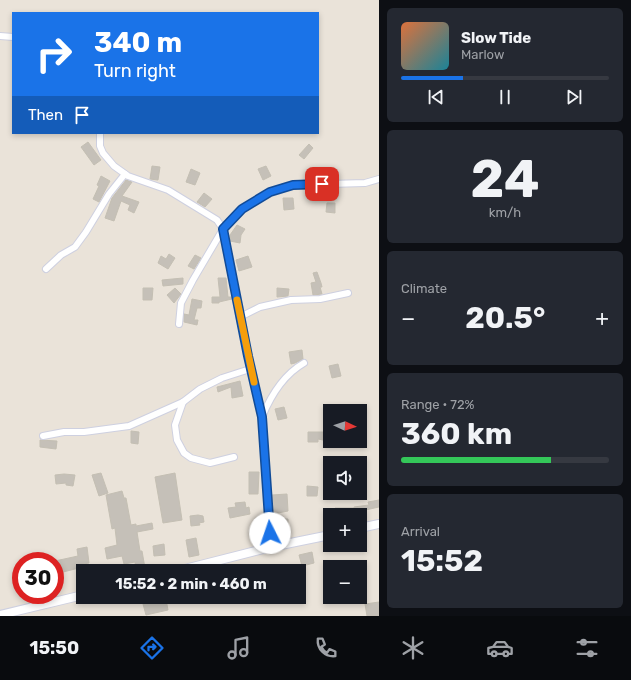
<!DOCTYPE html>
<html lang="en">
<head>
<meta charset="utf-8">
<style>
  :root { --surface:#171b24; --page:#242831; --text:#f1f3f6; --muted:#9ea1a6; --line:#363941; --accent:#1a73e8 }
  body { margin:0; font-family:Rubik,sans-serif; background:var(--page); color:var(--text); height:100vh; display:flex; flex-direction:column; font-size:15px; white-space:nowrap }
  * { box-sizing:border-box; margin:0 }
  p { font-size:13px; color:var(--muted) }
  .icon { flex:none; width:22px; height:22px; fill:none; stroke:currentColor; stroke-width:2; stroke-linecap:round; stroke-linejoin:round }
  .map { position:relative; flex:1; overflow:hidden }
  .side { display:flex; flex-direction:column; gap:8px; padding:8px; background:#0d0f14; width:252px }
  .side>* { flex:none }
  .guide { position:absolute; left:12px; top:12px; width:307px; height:122px; border-radius:0px; box-shadow:0 2px 6px #0003; background:#1a73e8; color:#fff; overflow:hidden }
  .needle { width:26px; rotate:94deg }
  .buttons { position:absolute; left:323px; top:404px; display:grid; gap:8px }
  .buttons a { display:grid; place-items:center; width:44px; height:44px; border-radius:0px; background:var(--surface); box-shadow:0 2px 6px #0003; font-size:20px }
  .speed { position:absolute; left:12px; top:552px; display:flex; gap:8px; font-size:20px; font-weight:700; text-align:center }
  .speed>* { display:grid; place-content:center; width:52px; height:52px; border-radius:50%; background:var(--surface); box-shadow:0 2px 6px #0003; line-height:1 }
  .speed .limit { border:6px solid #d22; background:#fff; color:#111 }
  .pin { position:absolute; display:grid; place-items:center; width:34px; height:34px; color:#fff; margin:-17px; border-radius:8px; box-shadow:0 2px 6px #0006 }
  .me { position:absolute; width:44px; margin:-22px; rotate:356deg; stroke-linejoin:round; filter:drop-shadow(0 0 3px #0008) }
  .turn { display:flex; align-items:center; gap:14px; height:84px; padding:0 16px; font-size:18px }
  .turn .icon { width:52px; height:52px; stroke-width:2.5 }
  .turn b { display:block; font-size:28px; line-height:34px }
  .then { display:flex; align-items:center; height:38px; padding:0 16px; background:#0003; gap:8px; font-size:15px }
  .big { font-size:30px; font-weight:700; line-height:1.1 }
  .side .tile { flex:1; display:flex; flex-direction:column; justify-content:center; gap:6px; min-width:0; padding:0 14px; border-radius:6px; background:var(--page) }
  .side .dial { align-items:center; gap:0 }
  .dial b { font-size:52px; line-height:1 }
  .song { display:flex; align-items:center; gap:12px }
  .cover { width:48px; height:48px; border-radius:6px; background:linear-gradient(135deg,hsl(20 70% 55%),hsl(190 70% 35%)) }
  .played { height:4px; border-radius:2px; background:linear-gradient(90deg,var(--accent) 30%,var(--line) 30%) }
  .keys { display:flex; justify-content:space-around; direction:ltr }
  .heat { display:flex; justify-content:space-between; align-items:center; font-size:22px; direction:ltr }
  .charge { height:6px; border-radius:3px; background:linear-gradient(90deg,#34c759 72%,var(--line) 0) }
  .trip { position:absolute; left:76px; top:564px; width:230px; height:40px; border-radius:0px; background:var(--surface); box-shadow:0 2px 6px #0003; font-weight:700; line-height:40px; text-align:center }
  .menu { display:flex; height:64px; justify-content:space-around; align-items:center; background:#090b0e; color:var(--muted) }
  .menu .icon { width:28px; height:28px }
  .menu .current { color:var(--accent) }
  .menu b { font-size:18px; color:var(--text) }
  main { display:flex; flex:1; min-height:0 }
  .map>svg:first-child { display:block }
  .building { fill:#c5c0b8; stroke:#c4bfb3 }
  .lines { fill:none; stroke-linecap:round; stroke-linejoin:round }
  .minor-casing { stroke:#ced0e0; stroke-width:8 }
  .tertiary-casing { stroke:#ced0e0; stroke-width:10 }
  .minor { stroke:#fff; stroke-width:6 }
  .tertiary { stroke:#fff; stroke-width:8 }
  .route-casing { stroke:#114b97; stroke-width:10 }
  .route { stroke:#1a73e8; stroke-width:7 }
  .slow { stroke:#f59e0b; stroke-width:7 }
</style>
</head>
<body>
<main>
<div class="map">
<svg width="379" height="616" viewBox="0 0 379 616">
  <rect width="100%" height="100%" fill="#eae3d9"/>
  <g class="building">
    <polygon points="88,142 101,160 94,165 81,147"/>
    <polygon points="309,144 313,148 304,159 299,155"/>
    <polygon points="152,166 160,167 158,180 150,179"/>
    <polygon points="266,166 271,176 263,180 258,169"/>
    <polygon points="191,169 200,173 195,185 186,182"/>
    <polygon points="101,176 110,181 99,202 93,199 99,186 97,185"/>
    <polygon points="126,180 132,182 122,196 139,202 134,213 128,210 130,205 121,201 114,221 105,218 112,198"/>
    <polygon points="204,193 212,199 205,207 197,202"/>
    <polygon points="283,198 293,198 294,209 284,210"/>
    <polygon points="327,203 335,203 335,213 326,212"/>
    <polygon points="237,225 245,229 241,235 240,243 230,241 230,235"/>
    <polygon points="169,254 175,258 168,269 158,263 161,256 166,259"/>
    <polygon points="195,255 201,258 194,269 188,266"/>
    <polygon points="248,256 252,267 239,271 236,260"/>
    <polygon points="317,272 321,283 322,287 320,287 322,294 313,295 311,283 316,282 313,273"/>
    <polygon points="183,278 183,284 163,286 162,280"/>
    <polygon points="218,278 226,278 228,297 232,297 232,299 219,302 219,303 212,303 212,297 220,297"/>
    <polygon points="143,288 153,288 152,300 143,300"/>
    <polygon points="175,288 181,294 174,303 167,295"/>
    <polygon points="277,288 289,289 288,296 277,297"/>
    <polygon points="192,299 202,301 201,308 197,308 194,320 198,320 197,325 184,322 184,314 189,315"/>
    <polygon points="302,350 303,359 295,363 291,364 289,352"/>
    <polygon points="338,364 341,376 332,378 329,366"/>
    <polygon points="240,381 243,396 232,398 231,387 218,392 217,387"/>
    <polygon points="284,407 287,418 278,420 275,409"/>
    <polygon points="131,431 139,432 138,444 131,443"/>
    <polygon points="308,432 323,432 323,440 318,439 318,442 308,442"/>
    <polygon points="40,440 57,441 56,449 40,447"/>
    <polygon points="249,472 259,472 258,494 249,494"/>
    <polygon points="101,473 108,493 99,496 92,475"/>
    <polygon points="175,473 182,520 163,523 155,477"/>
    <polygon points="64,474 75,475 73,486 66,485 66,483 56,484 55,475"/>
    <polygon points="307,486 318,487 317,496 307,496"/>
    <polygon points="122,491 124,498 126,498 131,525 136,524 136,526 152,523 153,529 137,532 140,551 142,551 145,568 136,569 135,562 124,564 122,556 107,559 105,548 117,545 115,528 112,529 106,495"/>
    <polygon points="287,494 288,511 273,514 272,495"/>
    <polygon points="379,500 379,507 361,511 362,515 335,515 335,508 354,508 354,507 369,505 368,502"/>
    <polygon points="245,502 246,508 249,507 250,514 230,518 228,508 236,507 235,503"/>
    <polygon points="198,515 203,516 204,522 199,523 200,525 191,526 190,516"/>
    <polygon points="275,519 288,519 288,530 275,529"/>
    <polygon points="196,538 199,555 189,557 186,540"/>
    <polygon points="164,544 165,555 154,556 153,546"/>
    <polygon points="87,547 89,563 78,565 79,568 55,574 55,561 78,556 77,549"/>
    <polygon points="312,552 314,563 302,566 299,555"/>
    <polygon points="166,599 168,610 146,615 143,604"/>
    <polygon points="379,602 379,616 367,616 365,604"/>
  </g>
  <g class="lines">
    <defs>
      <g id="minor">
        <polyline points="0,36 13,37"/>
        <polyline points="100,133 100,146 103,153 114,166 128,176 168,190 217,220 223,229 248,357 262,417 271,547"/>
        <polyline points="46,269 61,255 75,247 86,232 109,194 125,174"/>
        <polyline points="240,317 260,307 291,300 320,299 348,293"/>
        <polyline points="179,324 181,303 193,280 223,229 242,209 270,192 293,185 365,183 379,179"/>
        <path d="M 262,417 C 271,395 283,375 304,363"/>
        <polyline points="43,436 64,432 84,432 129,426 183,402"/>
        <polyline points="234,457 210,463 191,458 184,453 177,440 175,425 183,402 200,389 222,378 250,369"/>
      </g>
      <g id="tertiary">
        <polyline points="360,528 379,524"/>
        <polyline points="177,571 271,547 330,535"/>
        <polyline points="0,615 83,595"/>
      </g>
    </defs>
    <use href="#minor" class="minor-casing"/>
    <use href="#tertiary" class="tertiary-casing"/>
    <use href="#minor" class="minor"/>
    <use href="#tertiary" class="tertiary"/>
  </g>
  <g class="lines">
    <defs>
      <polyline id="route" points="270,533 262,417 248,356 223,229 242,209 270,192 293,185 322,184"/>
    </defs>
    <use href="#route" class="route-casing"/>
    <use href="#route" class="route"/>
    <polyline class="slow" points="237,300 254,382"/>
  </g>
</svg>
<div class="buttons">
<a><svg class="needle" viewBox="-14 -14 28 28"><path d="M0-13l5 13h-10z" fill="#e53935"/><path d="M0 13l5-13h-10z" fill="#9ea1a6"/></svg></a>
<a><svg class="icon" aria-label="sound" viewBox="0 0 24 24"><path d="M4 9h4l5-4v14l-5-4H4zM17 9q2 3 0 6"/></svg></a>
<a>+</a>
<a>−</a>
</div>
<div class="speed"><div class="limit">30</div></div>
<div class="pin" style="left:322px;top:184px;background:#d93025"><svg class="icon" aria-label="arrive" viewBox="0 0 24 24"><path d="M6 21V4h12l-3 4 3 4H6"/></svg></div>
<svg class="me" style="left:270px;top:533px" viewBox="-20 -20 40 40"><circle r="19" fill="#fff"/><path d="M0-13L10 11 0 6-10 11z" fill="#1a73e8"/></svg>
<div class="trip">15:52 · 2 min · 460 m</div>
<div class="guide">
<div class="turn"><svg class="icon" aria-label="right" viewBox="0 0 24 24"><path d="M7 20v-9h11M14 6l5 5-5 5"/></svg><div><b>340 m</b>Turn right</div></div>
<div class="then">Then<svg class="icon" aria-label="arrive" viewBox="0 0 24 24"><path d="M6 21V4h12l-3 4 3 4H6"/></svg></div>
</div>
</div>
<section class="side">
<div class="tile">
<div class="song"><i class="cover"></i><div><b>Slow Tide</b><p>Marlow</p></div></div>
<div class="played"></div>
<div class="keys"><svg class="icon" aria-label="previous" viewBox="0 0 24 24"><path d="M18 5L8 12l10 7zM5 5v14"/></svg><svg class="icon" aria-label="pause" viewBox="0 0 24 24"><path d="M8 5v14M16 5v14"/></svg><svg class="icon" aria-label="next" viewBox="0 0 24 24"><path d="M6 5l10 7-10 7zM19 5v14"/></svg></div>
</div>
<div class="tile dial"><b>24</b><p>km/h</p></div>
<div class="tile"><p>Climate</p>
<div class="heat"><a>−</a><b class="big">20.5°</b><a>+</a></div>
</div>
<div class="tile"><p>Range · 72%</p><b class="big">360 km</b><div class="charge"></div></div>
<div class="tile"><p>Arrival</p><b class="big">15:52</b></div>
</section>
</main>
<nav class="menu">
<b>15:50</b>
<svg class="icon current" aria-label="directions" viewBox="0 0 24 24"><path d="M12 3l9 9-9 9-9-9zM9 14v-3h6M13 9l2 2-2 2"/></svg>
<svg class="icon" aria-label="music" viewBox="0 0 24 24"><path d="M9 18V5l10-2v13"/><circle cx="6" cy="18" r="3"/><circle cx="16" cy="16" r="3"/></svg>
<svg class="icon" aria-label="phone" viewBox="0 0 24 24"><path d="M5 4h4l2 5-3 2q2 4 5 5l2-3 5 2v4C11 20 4 13 5 4z"/></svg>
<svg class="icon" aria-label="climate" viewBox="0 0 24 24"><path d="M12 3v18M4 7l16 10M4 17L20 7"/></svg>
<svg class="icon" aria-label="car" viewBox="0 0 24 24"><path d="M5 17H2v-5l4-1 3-4h7l3 4 3 1v5h-3M9 17h6M6 11h13"/><circle cx="7" cy="17" r="2"/><circle cx="17" cy="17" r="2"/></svg>
<svg class="icon" aria-label="filters" viewBox="0 0 24 24"><path d="M4 7h16M4 17h16"/><circle cx="9" cy="7" r="2"/><circle cx="15" cy="17" r="2"/></svg>
</nav>
</body>
</html>
